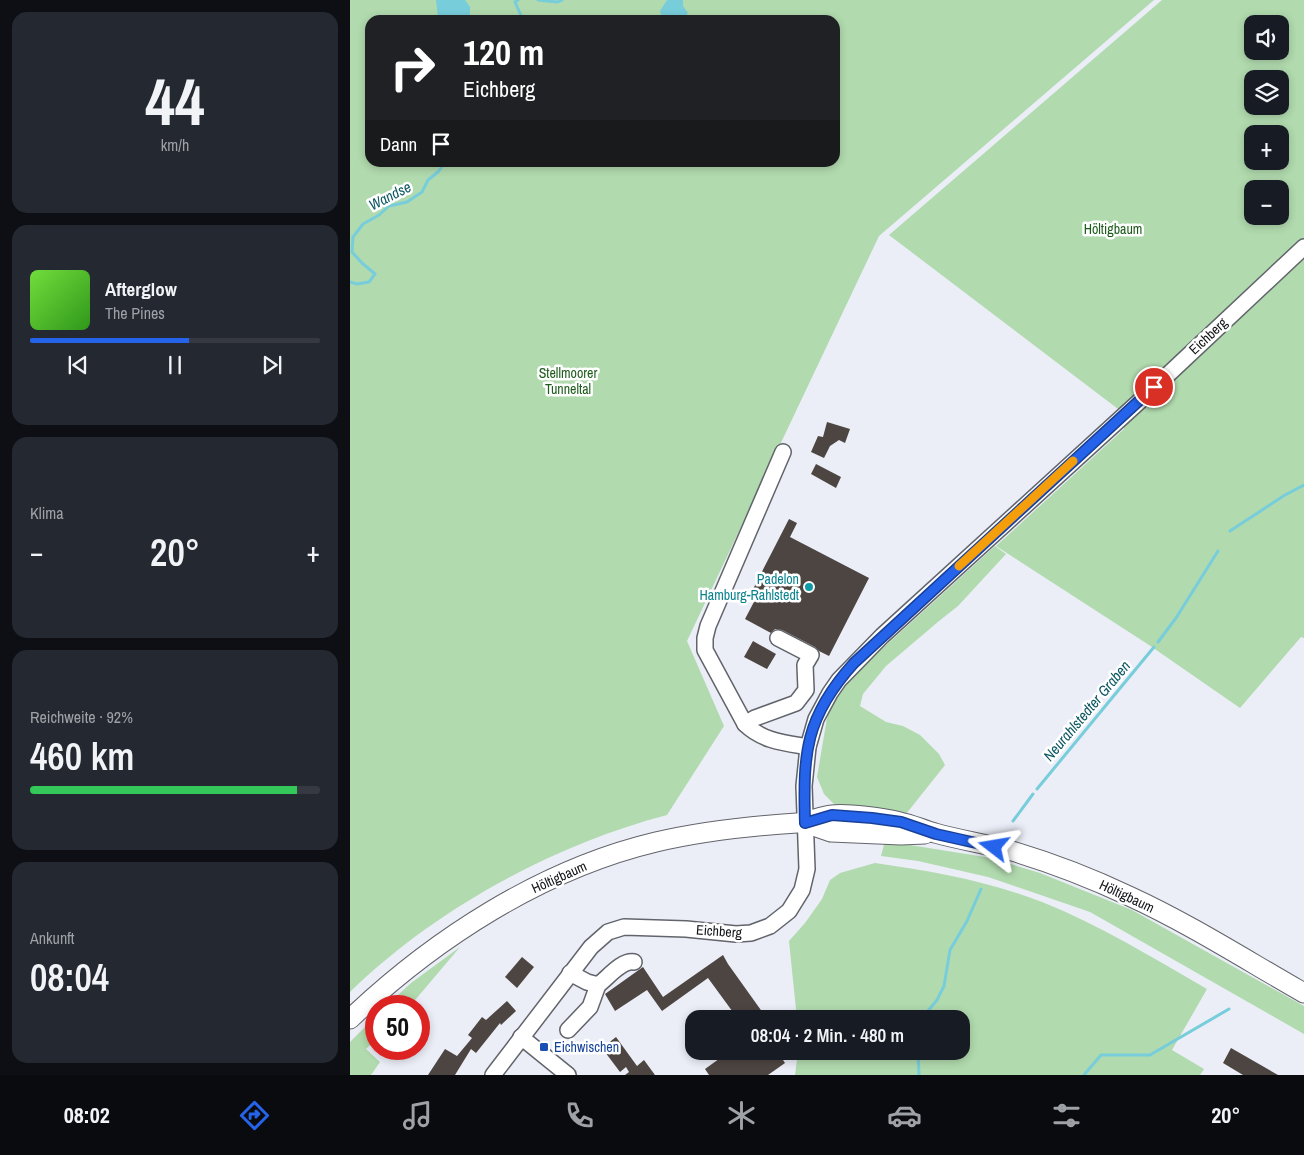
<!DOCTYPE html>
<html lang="de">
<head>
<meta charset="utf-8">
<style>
  :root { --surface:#171b24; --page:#242831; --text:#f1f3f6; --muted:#9ea1a6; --line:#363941; --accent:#2563eb }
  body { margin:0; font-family:"Archivo Narrow",sans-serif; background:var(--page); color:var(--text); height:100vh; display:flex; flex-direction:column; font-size:19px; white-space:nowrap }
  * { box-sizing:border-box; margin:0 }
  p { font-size:16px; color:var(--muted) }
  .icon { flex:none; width:28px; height:28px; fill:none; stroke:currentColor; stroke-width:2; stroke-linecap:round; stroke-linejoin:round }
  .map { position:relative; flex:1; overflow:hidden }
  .drawer { display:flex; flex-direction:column; gap:12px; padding:12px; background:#0d0f14; width:350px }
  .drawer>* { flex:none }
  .top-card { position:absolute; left:15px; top:15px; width:475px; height:152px; border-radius:15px; box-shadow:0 2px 8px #0003; background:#202124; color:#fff; overflow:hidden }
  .buttons { position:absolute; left:894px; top:15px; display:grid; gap:10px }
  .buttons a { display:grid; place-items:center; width:45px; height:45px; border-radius:10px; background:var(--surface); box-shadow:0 2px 8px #0003; font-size:25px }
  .speed { position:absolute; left:15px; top:995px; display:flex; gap:10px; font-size:25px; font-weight:700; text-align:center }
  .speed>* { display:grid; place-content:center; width:65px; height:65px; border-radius:50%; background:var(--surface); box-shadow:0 2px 8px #0003; line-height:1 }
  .speed .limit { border:8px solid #d22; background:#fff; color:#111 }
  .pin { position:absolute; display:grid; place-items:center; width:42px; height:42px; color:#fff; margin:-21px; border:2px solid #fff; border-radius:50%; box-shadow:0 1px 5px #0007 }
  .me { position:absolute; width:55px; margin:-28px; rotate:284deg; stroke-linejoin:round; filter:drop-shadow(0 0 4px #0008) }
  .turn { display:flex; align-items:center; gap:18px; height:105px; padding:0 15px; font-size:22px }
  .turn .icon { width:65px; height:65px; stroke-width:2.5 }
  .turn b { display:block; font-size:35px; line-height:42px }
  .then { display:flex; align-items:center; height:48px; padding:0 15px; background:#0003; gap:10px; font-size:19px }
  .big { font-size:38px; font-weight:600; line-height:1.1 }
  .drawer .card { flex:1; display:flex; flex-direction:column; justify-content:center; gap:8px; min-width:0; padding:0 18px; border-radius:15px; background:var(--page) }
  .drawer .dial { align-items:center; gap:0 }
  .dial b { font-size:65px; line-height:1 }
  .song { display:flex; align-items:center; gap:15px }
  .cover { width:60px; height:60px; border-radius:8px; background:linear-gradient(135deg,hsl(100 70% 55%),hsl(110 70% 35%)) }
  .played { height:5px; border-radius:2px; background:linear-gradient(90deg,var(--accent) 55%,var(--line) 55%) }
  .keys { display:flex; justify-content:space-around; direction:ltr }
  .heat { display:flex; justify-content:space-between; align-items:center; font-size:28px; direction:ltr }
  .charge { height:8px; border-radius:4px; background:linear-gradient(90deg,#34c759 92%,var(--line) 0) }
  .trip { position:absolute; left:335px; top:1010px; width:285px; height:50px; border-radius:15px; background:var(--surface); box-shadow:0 2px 8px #0003; font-weight:600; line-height:50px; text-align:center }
  .tabs { display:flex; height:80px; justify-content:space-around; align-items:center; background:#090b0e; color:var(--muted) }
  .tabs .icon { width:35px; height:35px }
  .tabs .active { color:var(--accent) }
  .tabs b { font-size:22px; color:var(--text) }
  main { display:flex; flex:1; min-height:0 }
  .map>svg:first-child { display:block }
  .green { fill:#b1daae; fill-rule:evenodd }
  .water { fill:#78cddb }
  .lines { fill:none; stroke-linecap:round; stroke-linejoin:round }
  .stream { stroke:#78cddb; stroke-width:3 }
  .building { fill:#4d4541 }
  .minor-casing { stroke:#61646b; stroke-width:18 }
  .major-casing { stroke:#61646b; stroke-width:21 }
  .minor { stroke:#fff; stroke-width:15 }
  .major { stroke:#fff; stroke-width:19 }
  .route-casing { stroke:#184099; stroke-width:12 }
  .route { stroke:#2563eb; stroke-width:9 }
  .slow { stroke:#f59e0b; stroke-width:9 }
  .culture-dot { fill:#0f9aa8; stroke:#fff; stroke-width:2 }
  .transit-dot { fill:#1a4fb4; stroke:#fff; stroke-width:2 }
  .labels { text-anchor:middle; stroke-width:5; stroke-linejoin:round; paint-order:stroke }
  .park-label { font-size:14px; fill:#1e5c1c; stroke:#fff }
  .street-label { font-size:14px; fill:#131417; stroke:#fff }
  .culture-label { font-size:14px; fill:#0d838f; stroke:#fff; text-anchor:end }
  .transit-label { font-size:14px; fill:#164399; stroke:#fff; text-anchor:start }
  .water-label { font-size:15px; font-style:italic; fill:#0d5862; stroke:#fff }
</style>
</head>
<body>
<main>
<section class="drawer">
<div class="card dial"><b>44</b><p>km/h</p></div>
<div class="card">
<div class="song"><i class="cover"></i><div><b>Afterglow</b><p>The Pines</p></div></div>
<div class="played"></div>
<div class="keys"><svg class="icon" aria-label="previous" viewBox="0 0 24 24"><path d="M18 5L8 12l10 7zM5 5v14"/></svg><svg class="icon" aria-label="pause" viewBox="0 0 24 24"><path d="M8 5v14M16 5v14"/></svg><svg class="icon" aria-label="next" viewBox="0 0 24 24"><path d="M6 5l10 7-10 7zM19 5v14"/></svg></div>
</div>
<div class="card"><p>Klima</p>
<div class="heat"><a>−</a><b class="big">20°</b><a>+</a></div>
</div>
<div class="card"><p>Reichweite · 92%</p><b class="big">460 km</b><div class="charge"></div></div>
<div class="card"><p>Ankunft</p><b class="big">08:04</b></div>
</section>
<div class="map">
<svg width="954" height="1075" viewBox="0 0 954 1075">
  <rect width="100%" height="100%" fill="#ebeef7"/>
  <g class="green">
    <path d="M 0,0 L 804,0 L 529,236 L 337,641 L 374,726 L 317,815 C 203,845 85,909 0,992 ZM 20,20 L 485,20 L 485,162 L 20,162 Z"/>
    <path d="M 812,0 L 954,0 L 954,638 L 951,637 L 890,708 L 799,645 L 646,546 L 774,429 L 772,412 L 539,235 ZM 902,24 L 930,24 L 930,51 L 902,51 ZM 902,79 L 930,79 L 930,106 L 902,106 ZM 902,134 L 930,134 L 930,161 L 902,161 ZM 902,189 L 930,189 L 930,216 L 902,216 Z"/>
    <polygon points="645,546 656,554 608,606 589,621 536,666 513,694 510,706 536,722 553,726 570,735 589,754 595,765 556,814 488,808 474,794 467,777 477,718 486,694 506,670 542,640"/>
    <polygon points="535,841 641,858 690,873 782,910 954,1006 954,1034 740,912 638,877 568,861 531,856"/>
    <path d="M 525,863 C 581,871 638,881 692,902 C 750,925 803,958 857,989 L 822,1050 L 854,1069 L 850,1075 L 445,1075 L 448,1051 L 611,1051 L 611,1019 L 447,1019 L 439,941 L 455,923 L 472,899 L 480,880 L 490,873 Z"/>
    <polygon points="110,947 60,1006 36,1006 61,983"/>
    <polygon points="26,1016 26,1039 16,1049 30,1062 21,1075 0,1075 0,1042"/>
  </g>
  <g class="water">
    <polygon points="86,0 115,0 120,7 120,19 91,20 88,18"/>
    <polygon points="317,0 333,0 333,6 338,13 332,20 313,20 310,11"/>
  </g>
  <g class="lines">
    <g class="stream">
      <polyline points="168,0 165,2 173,20"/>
      <polyline points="188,0 207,2 212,0"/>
      <polyline points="0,282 7,284 19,282 25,274 12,263 2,252 3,237 13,224 29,215 39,206 57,202 72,192 78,180 89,171 95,162"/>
      <polyline points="880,531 935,495 954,485"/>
      <polyline points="808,642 826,618 868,551"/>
      <polyline points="687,789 804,647"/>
      <polyline points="663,821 683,794"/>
      <polyline points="575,1019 577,1012 587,1000 594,986 600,950 617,921 631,889"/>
      <polyline points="568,1051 569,1075"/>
      <polyline points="734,1075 751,1055 800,1055 879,1009"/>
    </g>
  </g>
  <g class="building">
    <polygon points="477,422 500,429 495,443 489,440 480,446 474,458 461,452 468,436 473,437"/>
    <polygon points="466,464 491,477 486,488 461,474"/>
    <polygon points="439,519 447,523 440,537 519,578 479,656 469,651 465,647 432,630 425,629 421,633 395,619 406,598 400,595"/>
    <polygon points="403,641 426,654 417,669 394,657"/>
    <polygon points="373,955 378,964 413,1013 405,1019 388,1019 358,978 312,1011 297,990 265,1011 255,994 293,967 313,997"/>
    <polygon points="172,957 184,967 167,988 155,977"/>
    <polygon points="157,1001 166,1011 151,1025 150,1023 126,1053 121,1049 105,1075 78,1075 95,1049 107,1056 122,1038 118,1035 132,1017 136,1020"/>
    <polygon points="266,1037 287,1066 294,1060 305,1075 275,1075 279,1072 276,1067 270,1072 252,1048"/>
    <polygon points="881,1048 895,1056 928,1075 893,1075 873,1063"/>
    <polygon points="380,1051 427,1051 435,1063 418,1075 359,1075 355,1069"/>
  </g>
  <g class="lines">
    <defs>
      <g id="minor">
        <path d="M 433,452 L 358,626 L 355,638 L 355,650 L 395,724 C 412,741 435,743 458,747"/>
        <polyline points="395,724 405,718 446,703 456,690 455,665 461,655 428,638"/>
        <path d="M 220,973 L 237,982 L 248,985 C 258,978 271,960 284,962"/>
        <polyline points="218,1030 240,1007 248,985"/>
        <polyline points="171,1037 218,1075"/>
        <polyline points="143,1075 241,947 258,932 274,927 336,929 386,934 401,933 420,926 439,911 452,890 457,869 454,786 458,747 466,719 480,693 489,680 532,636 792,399 954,247"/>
      </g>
      <g id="major">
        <polyline points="455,823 481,832 551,835 575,834"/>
        <path d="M 0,1019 C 84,939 192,869 306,842 C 353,831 399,826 447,823 C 459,822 470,816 482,815 C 497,813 534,818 550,822 C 562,824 573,830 585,833 C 610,840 636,844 662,851 C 702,863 741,878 779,896 C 840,924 896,960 954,993"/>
      </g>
    </defs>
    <use href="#minor" class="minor-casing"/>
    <use href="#major" class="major-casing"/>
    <use href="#minor" class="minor"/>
    <use href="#major" class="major"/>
  </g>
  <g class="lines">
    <defs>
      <path id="route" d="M 644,847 L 586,834 L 551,822 L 522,818 L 482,815 L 455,823 C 453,753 455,717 504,663 L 804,387"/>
    </defs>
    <use href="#route" class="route-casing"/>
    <use href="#route" class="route"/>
    <polyline class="slow" points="609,566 723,461"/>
  </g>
  <circle class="culture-dot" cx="459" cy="587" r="5"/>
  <rect class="transit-dot" x="189" y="1042" width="10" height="10" rx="2.5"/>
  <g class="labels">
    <g class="park-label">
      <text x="763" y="234">Höltigbaum</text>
      <text x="218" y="378">Stellmoorer<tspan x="218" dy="16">Tunneltal</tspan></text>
    </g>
    <g class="street-label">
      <text transform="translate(858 336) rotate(-43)" y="5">Eichberg</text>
      <text transform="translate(209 877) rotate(-24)" y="5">Höltigbaum</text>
      <text transform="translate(777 896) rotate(25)" y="5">Höltigbaum</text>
      <text transform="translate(369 931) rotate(4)" y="5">Eichberg</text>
    </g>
    <g class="culture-label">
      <text x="449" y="584">Padelon<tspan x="449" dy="16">Hamburg-Rahlstedt</tspan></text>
    </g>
    <g class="transit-label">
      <text x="204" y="1052">Eichwischen</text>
    </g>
    <g class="water-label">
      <text transform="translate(40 196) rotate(-27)" y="5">Wandse</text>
      <text transform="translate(737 711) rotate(-50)" y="5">Neurahlstedter Graben</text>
    </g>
  </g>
</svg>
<div class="buttons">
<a><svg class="icon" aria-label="sound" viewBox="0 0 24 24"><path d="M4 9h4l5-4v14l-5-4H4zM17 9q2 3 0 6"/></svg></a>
<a><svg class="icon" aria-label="layers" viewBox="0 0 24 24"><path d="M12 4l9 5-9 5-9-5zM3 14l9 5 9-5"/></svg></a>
<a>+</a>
<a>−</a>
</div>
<div class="speed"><div class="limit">50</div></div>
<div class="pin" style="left:804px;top:387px;background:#d93025"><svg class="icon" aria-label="arrive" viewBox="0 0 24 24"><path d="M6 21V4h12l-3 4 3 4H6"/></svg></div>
<svg class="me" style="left:644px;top:847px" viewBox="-20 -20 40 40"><path d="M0-17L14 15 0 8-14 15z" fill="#2563eb" stroke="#fff" stroke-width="4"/></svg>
<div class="trip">08:04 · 2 Min. · 480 m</div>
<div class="top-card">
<div class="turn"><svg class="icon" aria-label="right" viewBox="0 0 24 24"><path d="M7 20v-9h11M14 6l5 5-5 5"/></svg><div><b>120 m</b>Eichberg</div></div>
<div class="then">Dann<svg class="icon" aria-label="arrive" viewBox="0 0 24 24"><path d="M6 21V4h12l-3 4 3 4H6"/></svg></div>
</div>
</div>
</main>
<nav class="tabs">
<b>08:02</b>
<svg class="icon active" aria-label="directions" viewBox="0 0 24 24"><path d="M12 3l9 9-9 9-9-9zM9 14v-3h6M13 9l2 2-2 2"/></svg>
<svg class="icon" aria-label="music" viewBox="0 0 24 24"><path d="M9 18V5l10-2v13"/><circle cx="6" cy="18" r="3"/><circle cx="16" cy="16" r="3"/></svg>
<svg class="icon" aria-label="phone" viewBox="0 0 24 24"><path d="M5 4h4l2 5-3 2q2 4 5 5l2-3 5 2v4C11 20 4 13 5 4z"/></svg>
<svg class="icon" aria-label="climate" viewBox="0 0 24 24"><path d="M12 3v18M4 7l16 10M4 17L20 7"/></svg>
<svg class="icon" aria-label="car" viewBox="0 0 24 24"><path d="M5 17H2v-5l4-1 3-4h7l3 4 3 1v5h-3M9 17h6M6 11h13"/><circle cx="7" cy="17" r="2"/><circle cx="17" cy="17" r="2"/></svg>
<svg class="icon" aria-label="filters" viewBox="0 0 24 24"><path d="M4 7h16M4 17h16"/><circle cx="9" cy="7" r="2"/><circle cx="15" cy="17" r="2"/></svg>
<b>20°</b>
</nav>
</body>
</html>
